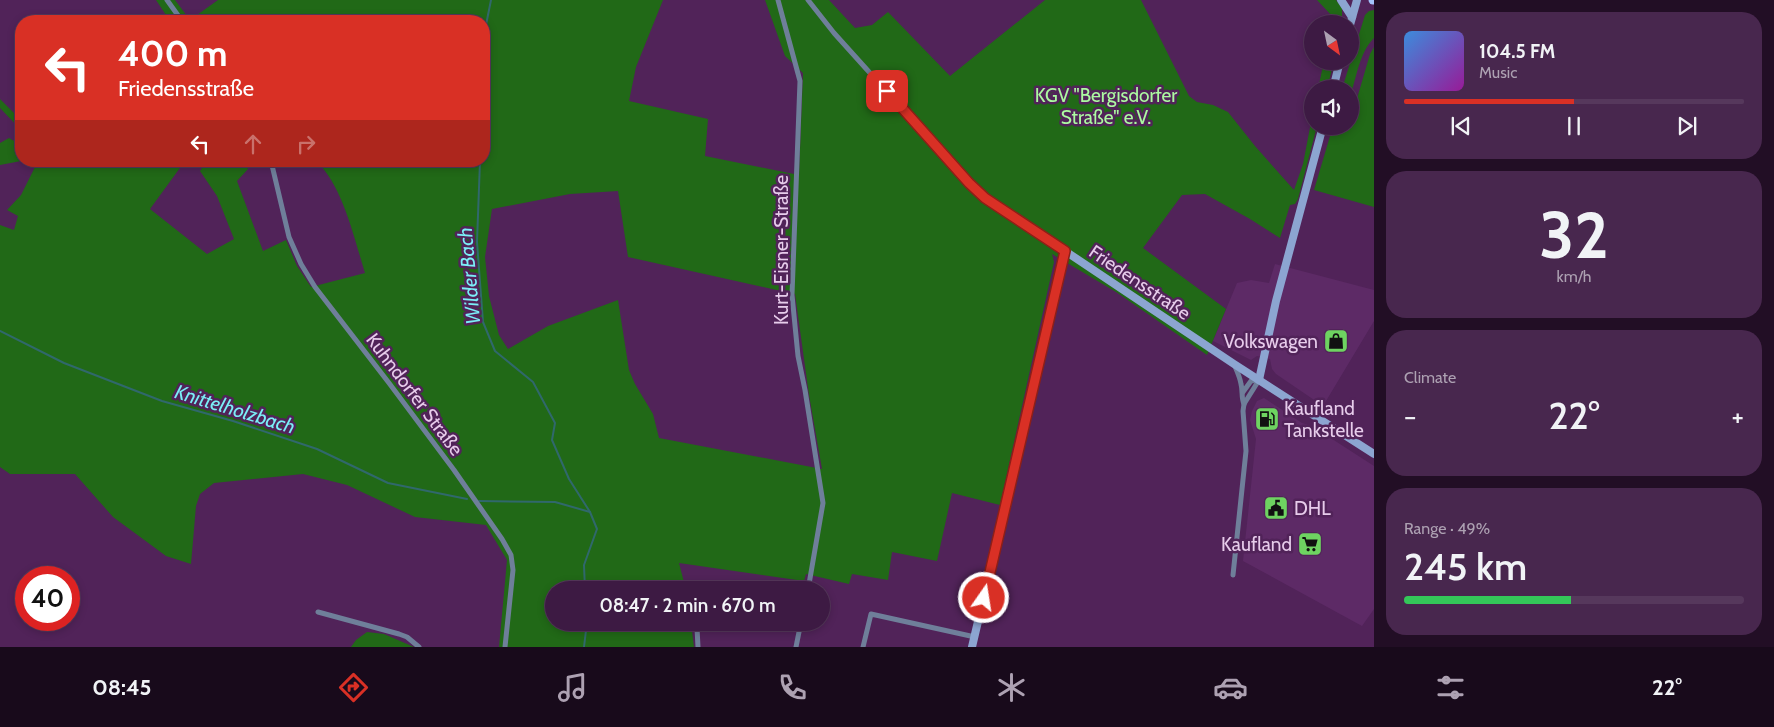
<!DOCTYPE html>
<html lang="en">
<head>
<meta charset="utf-8">
<style>
  :root { --surface:#3d1a43; --page:#48274e; --text:#f1f3f6; --muted:#ada1b2; --line:#56385c; --accent:#d93025 }
  body { margin:0; font-family:Cabin,sans-serif; background:var(--page); color:var(--text); height:100vh; display:flex; flex-direction:column; font-size:19px; white-space:nowrap }
  * { box-sizing:border-box; margin:0 }
  p { font-size:16px; color:var(--muted) }
  .icon { flex:none; width:28px; height:28px; fill:none; stroke:currentColor; stroke-width:2; stroke-linecap:round; stroke-linejoin:round }
  .map { position:relative; flex:1; overflow:hidden }
  .side { display:flex; flex-direction:column; gap:12px; padding:12px; background:#220e25; width:400px }
  .side>* { flex:none }
  .top-card { position:absolute; left:15px; top:15px; width:475px; height:152px; border-radius:20px; box-shadow:0 2px 8px #0003,0 0 0 1px var(--line); background:#d93025; color:#fff; overflow:hidden }
  .needle { width:32px; rotate:147deg }
  .fabs { position:absolute; left:1304px; top:15px; display:grid; gap:10px }
  .fabs a { display:grid; place-items:center; width:55px; height:55px; border-radius:50%; background:var(--surface); box-shadow:0 2px 8px #0003,0 0 0 1px var(--line); font-size:25px }
  .speed { position:absolute; left:15px; top:566px; display:flex; gap:10px; font-size:25px; font-weight:700; text-align:center }
  .speed>* { display:grid; place-content:center; width:65px; height:65px; border-radius:50%; background:var(--surface); box-shadow:0 2px 8px #0003,0 0 0 1px var(--line); line-height:1 }
  .speed .limit { border:8px solid #d22; background:#fff; color:#111 }
  .pin { position:absolute; display:grid; place-items:center; width:42px; height:42px; color:#fff; margin:-21px; border-radius:10px; box-shadow:0 2px 8px #0006 }
  .me { position:absolute; width:55px; margin:-28px; rotate:13deg; stroke-linejoin:round; filter:drop-shadow(0 0 4px #0008) }
  .turn { display:flex; align-items:center; gap:18px; height:105px; padding:0 20px; font-size:22px }
  .turn .icon { width:65px; height:65px; stroke-width:2.5 }
  .turn b { display:block; font-size:35px; line-height:42px }
  .lanes { display:flex; align-items:center; height:48px; padding:0 20px; background:#0003; justify-content:center; gap:25px; direction:ltr }
  .lanes .off { opacity:.35 }
  .big { font-size:38px; font-weight:600; line-height:1.1 }
  .side .card { flex:1; display:flex; flex-direction:column; justify-content:center; gap:8px; min-width:0; padding:0 18px; border-radius:20px; background:var(--page) }
  .side .dial { align-items:center; gap:0 }
  .dial b { font-size:65px; line-height:1 }
  .song { display:flex; align-items:center; gap:15px }
  .cover { width:60px; height:60px; border-radius:8px; background:linear-gradient(135deg,hsl(210 70% 55%),hsl(300 70% 35%)) }
  .played { height:5px; border-radius:2px; background:linear-gradient(90deg,var(--accent) 50%,var(--line) 50%) }
  .keys { display:flex; justify-content:space-around; direction:ltr }
  .heat { display:flex; justify-content:space-between; align-items:center; font-size:28px; direction:ltr }
  .charge { height:8px; border-radius:4px; background:linear-gradient(90deg,#34c759 49%,var(--line) 0) }
  .trip { position:absolute; left:545px; top:581px; width:285px; height:50px; border-radius:25px; background:var(--surface); box-shadow:0 2px 8px #0003,0 0 0 1px var(--line); font-weight:600; line-height:50px; text-align:center }
  .dock { display:flex; height:80px; justify-content:space-around; align-items:center; background:#180a1b; color:var(--muted) }
  .dock .icon { width:35px; height:35px }
  .dock .on { color:var(--accent) }
  .dock b { font-size:22px; color:var(--text) }
  main { display:flex; flex:1; min-height:0 }
  .map>svg:first-child { display:block }
  .built { fill:#5d2a66 }
  .green { fill:#216917; fill-rule:evenodd }
  .lines { fill:none; stroke-linecap:round; stroke-linejoin:round }
  .stream { stroke:#30686c; stroke-width:2 }
  .street { stroke:#6f7f9a; stroke-width:5 }
  .secondary { stroke:#8ca5d1; stroke-width:8 }
  .primary { stroke:#a3c3fb; stroke-width:9 }
  .route-casing { stroke:#8d1f18; stroke-width:12 }
  .route { stroke:#d93025; stroke-width:9 }
  .labels { text-anchor:middle; stroke-width:5; stroke-linejoin:round; paint-order:stroke }
  .park-label { font-size:19px; fill:#acfaa1; stroke:#512359 }
  .street-label { font-size:19px; fill:#e7cceb; stroke:#512359 }
  .poi-label { font-size:19px; fill:#e7cceb; stroke:#512359; text-anchor:end }
  .water-label { font-size:20px; font-style:italic; fill:#7beff7; stroke:#512359 }
</style>
</head>
<body>
<main>
<div class="map">
<svg width="1374" height="647" viewBox="0 0 1374 647">
  <rect width="100%" height="100%" fill="#512359"/>
  <g class="built">
    <polygon points="1275,264 1374,290 1374,321 1323,406 1276,374 1272,369 1270,359 1257,356 1251,360 1213,341 1237,283 1251,280 1269,283"/>
    <polygon points="1264,398 1302,423 1312,426 1374,466 1374,609 1362,626 1243,561 1256,439 1250,420 1252,411 1257,401"/>
  </g>
  <g class="green">
    <path d="M 156,0 L 175,0 L 190,20 L 218,0 L 663,0 L 636,67 L 629,101 L 708,119 L 705,156 L 799,175 L 803,73 L 785,56 L 765,0 L 829,0 L 855,28 L 872,25 L 888,12 L 950,76 L 1045,0 L 1141,0 L 1189,96 L 1197,102 L 1213,105 L 1228,112 L 1255,146 L 1294,190 L 1303,164 L 1312,117 L 1312,126 L 1317,126 L 1298,199 L 1295,204 L 1290,205 L 1280,238 L 1250,219 L 1205,194 L 1182,195 L 1143,248 L 1226,309 L 1207,355 L 1116,292 L 1052,254 L 1054,262 L 1000,505 L 952,493 L 937,561 L 892,552 L 888,580 L 852,574 L 849,584 L 806,574 L 804,581 L 679,563 L 686,590 L 554,590 L 554,622 L 691,623 L 694,647 L 499,647 L 507,560 L 486,525 L 415,517 L 347,485 L 303,474 L 214,483 L 200,494 L 196,506 L 191,564 L 166,556 L 113,517 L 75,474 L 10,474 L 0,467 L 0,225 L 14,230 L 18,216 L 7,210 L 21,195 L 38,161 L 185,161 L 150,209 L 207,254 L 234,239 L 217,196 L 200,171 L 206,161 L 244,161 L 248,169 L 237,181 L 263,251 L 286,240 L 297,266 L 311,287 L 365,273 C 354,238 343,186 316,161 L 484,161 L 484,21 L 170,21 ZM 618,191 L 628,257 L 795,294 L 809,395 L 822,469 L 659,438 L 653,414 L 635,384 L 629,370 L 618,300 L 548,326 L 508,349 L 499,335 L 489,296 L 485,257 L 492,209 L 570,194 Z"/>
    <polygon points="1317,0 1336,0 1342,8 1342,24 1332,24 1333,17"/>
    <path d="M 1374,10 L 1374,38 C 1359,53 1357,77 1350,96 L 1350,89 L 1342,89 L 1365,15 L 1369,11 Z"/>
    <polygon points="1374,47 1374,207 1314,190 1333,126 1350,126 1350,109 1356,102 1370,54"/>
    <polygon points="1324,61 1334,61 1327,89 1318,89"/>
    <polygon points="0,99 21,120 21,130 0,108"/>
    <polygon points="9,138 21,145 21,161 0,165 0,143"/>
    <polygon points="367,632 384,634 414,647 351,647 356,640"/>
  </g>
  <g class="lines">
    <g class="stream">
      <polyline points="484,97 486,25 491,0"/>
      <polyline points="480,161 477,242 483,322 495,351 533,382 555,423 552,440 569,479 590,512 597,529 584,565 585,590"/>
      <polyline points="0,331 64,363 162,401 233,421 317,449 388,483 467,499"/>
      <polyline points="479,501 555,502 590,512"/>
      <polyline points="584,647 587,622"/>
    </g>
    <g class="street">
      <polyline points="167,0 182,21"/>
      <polyline points="778,0 800,81 792,295 798,356 805,390 823,503 808,590"/>
      <polyline points="808,0 834,33 969,183 985,198 1065,251"/>
      <polyline points="271,161 289,237 301,264 315,287 389,383 454,470 502,539 511,555 513,570 505,647"/>
      <path d="M 1234,364 C 1237,371 1240,377 1241,384 C 1243,391 1241,398 1244,404"/>
      <polyline points="1243,392 1251,381 1258,380"/>
      <polyline points="1233,575 1246,451 1243,411 1244,404 1259,380"/>
      <polyline points="318,612 399,634 407,637 419,647"/>
      <polyline points="697,628 698,647"/>
      <polyline points="796,647 801,622"/>
      <polyline points="863,647 871,614 975,637"/>
    </g>
    <g class="secondary">
      <polyline points="1341,0 1352,17"/>
      <polyline points="1350,25 1357,0"/>
      <polyline points="1333,89 1340,61"/>
      <polyline points="1259,380 1276,301 1323,126"/>
      <polyline points="972,647 1065,251 1234,364 1374,454"/>
    </g>
    <polyline class="primary" points="1373,0 1374,0"/>
  </g>
  <g class="lines">
    <defs>
      <polyline id="route" points="887,91 969,183 985,198 1065,251 984,598"/>
    </defs>
    <use href="#route" class="route-casing"/>
    <use href="#route" class="route"/>
  </g>
  <defs>
    <symbol id="shop-square" viewBox="-11 -11 22 22"><rect x="-9" y="-9" width="18" height="18" rx="4" fill="#6ed361" stroke="#512359"/><path d="M-5-2.5h2.3a2.7 3.5 0 0 1 5.4 0H5L5.5 6h-11ZM-1.5-2.5h3a1.5 2.3 0 0 0-3 0Z" fill="#111"/></symbol>
    <symbol id="fuel-square" viewBox="-11 -11 22 22"><rect x="-9" y="-9" width="18" height="18" rx="4" fill="#6ed361" stroke="#512359"/><path d="M-5.5-6h7V0h2V4h1.3V-2.5L3-4.5l.8-.8L6-3V5H2.5V1h-1V6h-7ZM-4.2-4.7v3.2H.2V-4.7Z" fill="#111"/></symbol>
    <symbol id="civic-square" viewBox="-11 -11 22 22"><rect x="-9" y="-9" width="18" height="18" rx="4" fill="#6ed361" stroke="#512359"/><path d="M-.6-6.5H3V-4.5H.6V-3L4-1V1h2V6H-6V1h2V-1L-.6-3ZM-1.2 2.5V6h2.4V2.5Z" fill="#111"/></symbol>
    <symbol id="supermarket-square" viewBox="-11 -11 22 22"><rect x="-9" y="-9" width="18" height="18" rx="4" fill="#6ed361" stroke="#512359"/><path d="M-6-5.5h2.5l.6 2H6L4.5 2H-2.5L-4.4-4H-6ZM-1.5 3.2a1.3 1.3 0 1 0 .1 0ZM3 3.2a1.3 1.3 0 1 0 .1 0Z" fill="#111"/></symbol>
  </defs>
  <g fill-rule="evenodd">
    <use href="#shop-square" x="1322" y="327" width="28" height="28"/>
    <use href="#fuel-square" x="1253" y="405" width="28" height="28"/>
    <use href="#civic-square" x="1262" y="494" width="28" height="28"/>
    <use href="#supermarket-square" x="1296" y="530" width="28" height="28"/>
  </g>
  <g class="labels">
    <g class="park-label">
      <text x="1106" y="102">KGV "Bergisdorfer<tspan x="1106" dy="22">Straße" e.V.</tspan></text>
    </g>
    <g class="street-label">
      <text transform="translate(781 250) rotate(-90)" y="7">Kurt-Eisner-Straße</text>
      <text transform="translate(1140 282) rotate(34)" y="7">Friedensstraße</text>
      <text transform="translate(415 394) rotate(53)" y="7">Kuhndorfer Straße</text>
    </g>
    <g class="poi-label">
      <text x="1318" y="348">Volkswagen</text>
      <text x="1284" y="415" text-anchor="start">Kaufland<tspan x="1284" dy="22">Tankstelle</tspan></text>
      <text x="1294" y="515" text-anchor="start">DHL</text>
      <text x="1292" y="551">Kaufland</text>
    </g>
    <g class="water-label">
      <text transform="translate(469 276) rotate(-95)" y="7">Wilder Bach</text>
      <text transform="translate(235 409) rotate(17)" y="7">Knittelholzbach</text>
    </g>
  </g>
</svg>
<div class="fabs">
<a><svg class="needle" viewBox="-14 -14 28 28"><path d="M0-13l5 13h-10z" fill="#e53935"/><path d="M0 13l5-13h-10z" fill="#ada1b2"/></svg></a>
<a><svg class="icon" aria-label="sound" viewBox="0 0 24 24"><path d="M4 9h4l5-4v14l-5-4H4zM17 9q2 3 0 6"/></svg></a>
</div>
<div class="speed"><div class="limit">40</div></div>
<div class="pin" style="left:887px;top:91px;background:#d93025"><svg class="icon" aria-label="arrive" viewBox="0 0 24 24"><path d="M6 21V4h12l-3 4 3 4H6"/></svg></div>
<svg class="me" style="left:984px;top:598px" viewBox="-20 -20 40 40"><circle r="17" fill="#d93025" stroke="#fff" stroke-width="3"/><path d="M0-11L8 9 0 5-8 9z" fill="#fff"/></svg>
<div class="trip">08:47 · 2 min · 670 m</div>
<div class="top-card">
<div class="turn"><svg class="icon" aria-label="left" viewBox="0 0 24 24"><path d="M17 20v-9H6M10 6l-5 5 5 5"/></svg><div><b>400 m</b>Friedensstraße</div></div>
<div class="lanes"><svg class="icon" aria-label="left" viewBox="0 0 24 24"><path d="M17 20v-9H6M10 6l-5 5 5 5"/></svg><svg class="icon off" aria-label="ahead" viewBox="0 0 24 24"><path d="M12 20V5M6 11l6-6 6 6"/></svg><svg class="icon off" aria-label="right" viewBox="0 0 24 24"><path d="M7 20v-9h11M14 6l5 5-5 5"/></svg></div>
</div>
</div>
<section class="side">
<div class="card">
<div class="song"><i class="cover"></i><div><b>104.5 FM</b><p>Music</p></div></div>
<div class="played"></div>
<div class="keys"><svg class="icon" aria-label="previous" viewBox="0 0 24 24"><path d="M18 5L8 12l10 7zM5 5v14"/></svg><svg class="icon" aria-label="pause" viewBox="0 0 24 24"><path d="M8 5v14M16 5v14"/></svg><svg class="icon" aria-label="next" viewBox="0 0 24 24"><path d="M6 5l10 7-10 7zM19 5v14"/></svg></div>
</div>
<div class="card dial"><b>32</b><p>km/h</p></div>
<div class="card"><p>Climate</p>
<div class="heat"><a>−</a><b class="big">22°</b><a>+</a></div>
</div>
<div class="card"><p>Range · 49%</p><b class="big">245 km</b><div class="charge"></div></div>
</section>
</main>
<nav class="dock">
<b>08:45</b>
<svg class="icon on" aria-label="directions" viewBox="0 0 24 24"><path d="M12 3l9 9-9 9-9-9zM9 14v-3h6M13 9l2 2-2 2"/></svg>
<svg class="icon" aria-label="music" viewBox="0 0 24 24"><path d="M9 18V5l10-2v13"/><circle cx="6" cy="18" r="3"/><circle cx="16" cy="16" r="3"/></svg>
<svg class="icon" aria-label="phone" viewBox="0 0 24 24"><path d="M5 4h4l2 5-3 2q2 4 5 5l2-3 5 2v4C11 20 4 13 5 4z"/></svg>
<svg class="icon" aria-label="climate" viewBox="0 0 24 24"><path d="M12 3v18M4 7l16 10M4 17L20 7"/></svg>
<svg class="icon" aria-label="car" viewBox="0 0 24 24"><path d="M5 17H2v-5l4-1 3-4h7l3 4 3 1v5h-3M9 17h6M6 11h13"/><circle cx="7" cy="17" r="2"/><circle cx="17" cy="17" r="2"/></svg>
<svg class="icon" aria-label="filters" viewBox="0 0 24 24"><path d="M4 7h16M4 17h16"/><circle cx="9" cy="7" r="2"/><circle cx="15" cy="17" r="2"/></svg>
<b>22°</b>
</nav>
</body>
</html>
